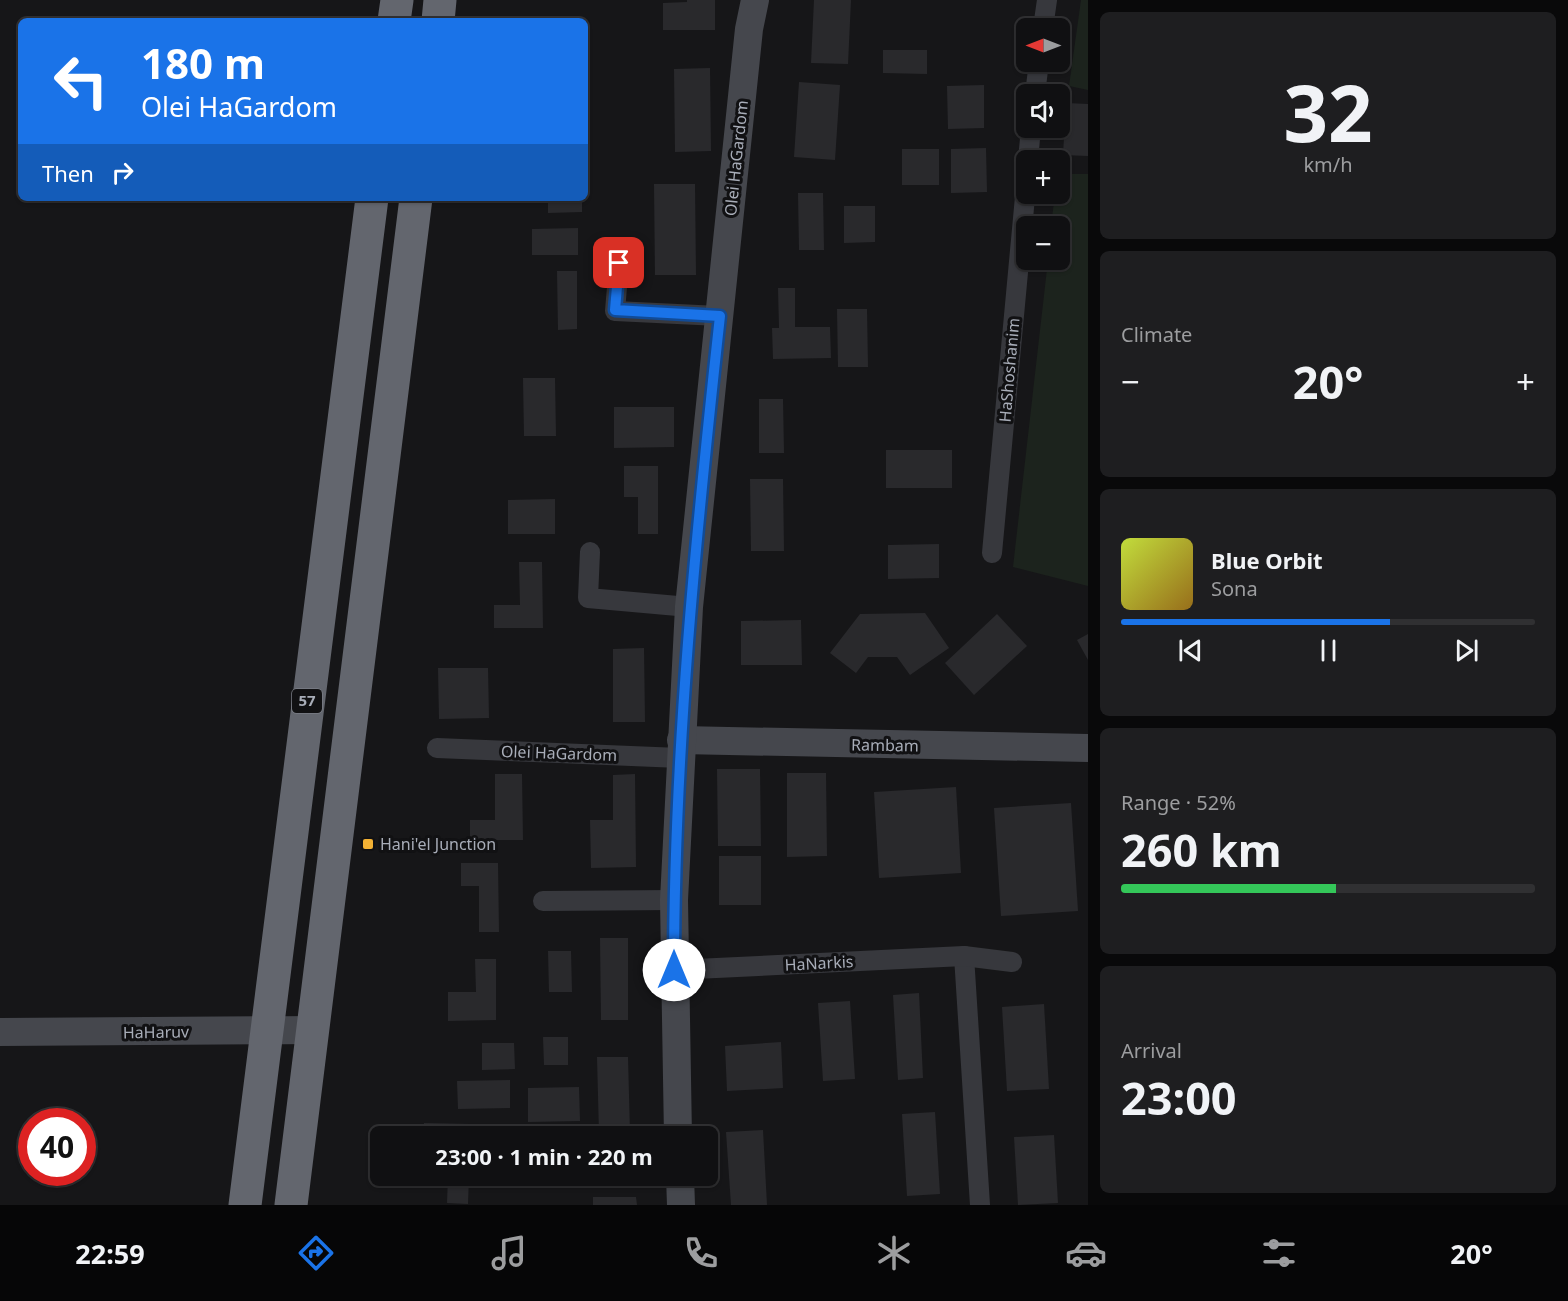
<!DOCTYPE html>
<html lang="en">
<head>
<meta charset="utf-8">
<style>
  :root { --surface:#101012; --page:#1e1e20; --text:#f1f3f6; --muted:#9c9d9f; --line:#303032; --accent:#1a73e8 }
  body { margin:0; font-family:"Noto Sans",sans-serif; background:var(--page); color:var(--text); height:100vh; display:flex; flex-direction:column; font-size:22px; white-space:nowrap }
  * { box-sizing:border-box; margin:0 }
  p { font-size:20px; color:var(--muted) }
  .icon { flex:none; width:33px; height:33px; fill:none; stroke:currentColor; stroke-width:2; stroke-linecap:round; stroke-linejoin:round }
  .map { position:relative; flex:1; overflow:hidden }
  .side { display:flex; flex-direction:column; gap:12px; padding:12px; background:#09090a; width:480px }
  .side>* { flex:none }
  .hud { position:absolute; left:18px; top:18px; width:570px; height:183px; border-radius:9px; box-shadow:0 2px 4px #0004,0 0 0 2px var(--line); background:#1a73e8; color:#fff; overflow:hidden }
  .needle { width:39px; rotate:270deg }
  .controls { position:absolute; left:1016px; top:18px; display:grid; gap:12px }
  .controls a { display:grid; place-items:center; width:54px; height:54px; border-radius:9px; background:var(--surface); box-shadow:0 2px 4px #0004,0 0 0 2px var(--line); font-size:30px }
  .speed { position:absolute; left:18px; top:1108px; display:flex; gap:12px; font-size:30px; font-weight:700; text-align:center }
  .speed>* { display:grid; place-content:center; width:78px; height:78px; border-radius:50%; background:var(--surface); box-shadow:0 2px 4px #0004,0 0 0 2px var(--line); line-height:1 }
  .speed .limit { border:9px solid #d22; background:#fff; color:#111 }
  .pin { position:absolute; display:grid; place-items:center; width:51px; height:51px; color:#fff; margin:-26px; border-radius:12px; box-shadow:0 3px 9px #0006 }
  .me { position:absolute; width:66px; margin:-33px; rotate:0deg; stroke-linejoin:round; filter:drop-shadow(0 0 4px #0008) }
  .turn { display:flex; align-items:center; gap:21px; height:126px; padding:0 24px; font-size:27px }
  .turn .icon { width:78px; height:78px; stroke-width:2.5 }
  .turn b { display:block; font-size:42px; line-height:51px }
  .then { display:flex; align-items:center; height:57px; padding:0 24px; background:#0003; gap:12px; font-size:22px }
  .big { font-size:45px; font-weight:700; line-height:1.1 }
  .side .widget { flex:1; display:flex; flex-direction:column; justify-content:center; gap:9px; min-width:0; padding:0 21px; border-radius:9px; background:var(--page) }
  .side .dial { align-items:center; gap:0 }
  .dial b { font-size:78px; line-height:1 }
  .song { display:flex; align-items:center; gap:18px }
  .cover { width:72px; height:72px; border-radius:9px; background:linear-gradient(135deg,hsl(70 70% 55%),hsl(40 70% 35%)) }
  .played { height:6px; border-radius:3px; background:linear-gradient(90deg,var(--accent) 65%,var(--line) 65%) }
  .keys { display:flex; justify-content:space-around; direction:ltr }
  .heat { display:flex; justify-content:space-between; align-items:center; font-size:33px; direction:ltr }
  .charge { height:9px; border-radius:4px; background:linear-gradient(90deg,#34c759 52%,var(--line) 0) }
  .trip { position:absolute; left:370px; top:1126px; width:348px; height:60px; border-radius:9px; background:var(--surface); box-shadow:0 2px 4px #0004,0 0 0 2px var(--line); font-weight:700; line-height:60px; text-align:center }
  .tabs { display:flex; height:96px; justify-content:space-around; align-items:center; background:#060607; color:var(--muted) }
  .tabs .icon { width:42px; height:42px }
  .tabs .on { color:var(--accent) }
  .tabs b { font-size:27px; color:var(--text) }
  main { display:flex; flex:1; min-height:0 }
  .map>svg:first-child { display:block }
  .green { fill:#1c231d }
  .building { fill:#29292c }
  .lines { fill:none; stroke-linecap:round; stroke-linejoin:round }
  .street { stroke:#37383d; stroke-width:20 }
  .secondary { stroke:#45474d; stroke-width:28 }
  .highway { stroke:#63666e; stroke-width:33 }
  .route-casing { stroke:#114b97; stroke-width:15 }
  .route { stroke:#1a73e8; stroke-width:10 }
  .poi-dot { fill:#f2b134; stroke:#111113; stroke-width:2 }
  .labels { text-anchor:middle; stroke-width:6; stroke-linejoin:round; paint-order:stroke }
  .shield { fill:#111113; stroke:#7b7e86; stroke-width:1.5 }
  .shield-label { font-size:15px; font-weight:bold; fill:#a8adb8 }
  .street-label { font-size:16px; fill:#a8adb8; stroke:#111113 }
  .poi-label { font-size:16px; fill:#a8adb8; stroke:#111113; text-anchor:start }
</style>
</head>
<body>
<main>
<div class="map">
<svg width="1088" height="1205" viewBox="0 0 1088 1205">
  <rect width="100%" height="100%" fill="#161618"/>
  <g class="green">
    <polygon points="1081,0 1088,0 1088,90 1069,86"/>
    <polygon points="1059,174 1088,174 1088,586 1013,567 1048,260 1059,260 1059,226 1051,226 1055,194 1059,194"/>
  </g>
  <g class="building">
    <polygon points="687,0 715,0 715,30 663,30 663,3 687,2"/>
    <polygon points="814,0 851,0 848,64 811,63"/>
    <polygon points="883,50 927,50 927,74 883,73"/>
    <polygon points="710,68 711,151 675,152 674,69"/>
    <polygon points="799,82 840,85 835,160 794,157"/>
    <polygon points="984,85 984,128 948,129 947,86"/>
    <polygon points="1066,103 1088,104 1088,156 1063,155"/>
    <polygon points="986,148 987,192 951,193 951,149"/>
    <rect x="902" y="149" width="37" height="36"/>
    <polygon points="654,184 695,184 696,275 655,275"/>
    <polygon points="798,193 823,193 824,250 799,250"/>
    <polygon points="548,198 582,198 582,212 548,213"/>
    <polygon points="844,206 875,206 875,242 844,243"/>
    <polygon points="578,228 578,255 532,255 532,229"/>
    <polygon points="557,271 577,271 577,329 558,330"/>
    <polygon points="778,288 795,288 795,327 830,327 831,358 773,359 772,328 779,328"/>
    <polygon points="837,309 867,309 868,367 838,367"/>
    <polygon points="523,378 555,378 556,436 524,436"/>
    <polygon points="759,399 783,399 784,453 759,453"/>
    <polygon points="614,407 674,407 674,447 614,448"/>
    <rect x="886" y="450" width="66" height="38"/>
    <polygon points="624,466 658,466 658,534 638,534 638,497 624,497"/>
    <polygon points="750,479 783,479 784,551 751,551"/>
    <polygon points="555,499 555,534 508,534 508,500"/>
    <polygon points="939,544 939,578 888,579 888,545"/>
    <polygon points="519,562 542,562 543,628 494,628 494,605 520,605"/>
    <polygon points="925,613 949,648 910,675 897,657 868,657 856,673 830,653 860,614"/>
    <polygon points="997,614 1027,646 974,695 945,663"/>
    <polygon points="801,620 802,665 741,665 741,621"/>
    <polygon points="1088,634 1088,660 1077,640"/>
    <polygon points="644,648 645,722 613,722 613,649"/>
    <polygon points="438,668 488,668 489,718 439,719"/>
    <polygon points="717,769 760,769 761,846 718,846"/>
    <polygon points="787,773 826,773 827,856 787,857"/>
    <polygon points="495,774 522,774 523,840 470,840 470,820 495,820"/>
    <polygon points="635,774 636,867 591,868 590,820 613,820 613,775"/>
    <polygon points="956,787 961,873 879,878 874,792"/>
    <polygon points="1071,803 1078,911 1001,916 994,808"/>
    <rect x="719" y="856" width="42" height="49"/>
    <polygon points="461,863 498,863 499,932 479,932 479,886 461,886"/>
    <polygon points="600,938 628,938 628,1020 601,1020"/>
    <polygon points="548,951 571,951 572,992 549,992"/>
    <polygon points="475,959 496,959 496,1020 448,1021 448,992 476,992"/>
    <polygon points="919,993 923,1078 898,1080 893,995"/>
    <polygon points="850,1001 855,1079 823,1081 818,1003"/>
    <polygon points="1044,1004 1049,1089 1007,1091 1002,1007"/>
    <polygon points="543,1037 568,1037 568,1065 544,1065"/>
    <polygon points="781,1042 783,1088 727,1091 725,1046"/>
    <polygon points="482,1043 514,1043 515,1069 482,1070"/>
    <polygon points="597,1057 628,1057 630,1133 599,1134"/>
    <polygon points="510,1080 510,1108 458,1109 457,1081"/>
    <polygon points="579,1087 580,1121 528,1122 528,1088"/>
    <polygon points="935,1112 940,1194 907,1196 902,1114"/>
    <polygon points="424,1123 471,1124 471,1137 423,1137"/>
    <polygon points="763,1130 767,1205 731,1205 726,1132"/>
    <polygon points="1054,1135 1058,1203 1018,1205 1014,1137"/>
    <polygon points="448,1176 469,1176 468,1204 447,1203"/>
    <polygon points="593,1197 636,1197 637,1205 593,1205"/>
  </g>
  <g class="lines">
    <g class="street">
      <polyline points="1043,28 1047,0"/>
      <polyline points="1035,94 1039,62"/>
      <polyline points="1028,160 1031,128"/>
      <polyline points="619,263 615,311 719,316"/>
      <polyline points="590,552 588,598 689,607"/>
      <polyline points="992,553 1026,186"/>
      <polyline points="437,748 680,758"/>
      <polyline points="543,901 674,900"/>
      <polyline points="964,956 980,1205"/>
      <polyline points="674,970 964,956 1012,962"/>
    </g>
    <g class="secondary">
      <polyline points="681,740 1088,748"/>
      <polyline points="0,1032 313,1030"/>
      <polyline points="678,1137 674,900 689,607 749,29 755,0"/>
      <polyline points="680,1176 681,1205"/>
    </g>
    <g class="highway">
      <polyline points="394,21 397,0"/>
      <polyline points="438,21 440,0"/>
      <polyline points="245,1205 372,198"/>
      <polyline points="291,1205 416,198"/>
    </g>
  </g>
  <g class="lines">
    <defs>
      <path id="route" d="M 619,263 L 615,310 L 720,316 C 696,534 674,751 674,970"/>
    </defs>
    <use href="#route" class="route-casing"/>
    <use href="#route" class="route"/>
  </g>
  <rect class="poi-dot" x="362" y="838" width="12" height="12" rx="3"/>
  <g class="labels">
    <rect class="shield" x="292" y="689" width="30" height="24" rx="4.5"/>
    <g class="shield-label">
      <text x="307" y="706">57</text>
    </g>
    <g class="street-label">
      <text transform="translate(736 158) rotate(-84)" y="6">Olei HaGardom</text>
      <text transform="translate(1009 370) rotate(-85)" y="6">HaShoshanim</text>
      <text transform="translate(885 745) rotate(1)" y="6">Rambam</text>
      <text transform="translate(559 753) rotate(2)" y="6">Olei HaGardom</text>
      <text transform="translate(819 963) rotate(-3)" y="6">HaNarkis</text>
      <text transform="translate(156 1032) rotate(-1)" y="6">HaHaruv</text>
    </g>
    <g class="poi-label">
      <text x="380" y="850">Hani'el Junction</text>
    </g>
  </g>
</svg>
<div class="controls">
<a><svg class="needle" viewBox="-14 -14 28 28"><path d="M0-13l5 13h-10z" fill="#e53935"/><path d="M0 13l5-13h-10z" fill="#9c9d9f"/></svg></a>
<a><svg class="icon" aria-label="sound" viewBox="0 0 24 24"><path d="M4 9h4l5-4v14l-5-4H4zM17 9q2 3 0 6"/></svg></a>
<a>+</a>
<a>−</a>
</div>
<div class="speed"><div class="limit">40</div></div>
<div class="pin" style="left:619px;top:263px;background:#d93025"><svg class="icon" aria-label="arrive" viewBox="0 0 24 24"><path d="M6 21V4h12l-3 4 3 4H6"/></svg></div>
<svg class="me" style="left:674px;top:970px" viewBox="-20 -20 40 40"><circle r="19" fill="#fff"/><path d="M0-13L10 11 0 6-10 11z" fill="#1a73e8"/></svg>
<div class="trip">23:00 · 1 min · 220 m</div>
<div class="hud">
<div class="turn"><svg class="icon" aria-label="left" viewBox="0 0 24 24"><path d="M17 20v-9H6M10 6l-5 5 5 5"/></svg><div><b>180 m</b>Olei HaGardom</div></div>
<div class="then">Then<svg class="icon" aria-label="right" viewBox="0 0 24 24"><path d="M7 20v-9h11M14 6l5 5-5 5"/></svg></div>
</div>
</div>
<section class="side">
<div class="widget dial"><b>32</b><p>km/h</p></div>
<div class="widget"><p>Climate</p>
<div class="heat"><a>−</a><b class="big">20°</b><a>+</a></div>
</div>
<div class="widget">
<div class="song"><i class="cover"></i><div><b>Blue Orbit</b><p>Sona</p></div></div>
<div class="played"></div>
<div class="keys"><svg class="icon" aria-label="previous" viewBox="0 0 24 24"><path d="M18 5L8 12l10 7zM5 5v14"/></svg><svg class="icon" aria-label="pause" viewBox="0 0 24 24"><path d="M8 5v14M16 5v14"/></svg><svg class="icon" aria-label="next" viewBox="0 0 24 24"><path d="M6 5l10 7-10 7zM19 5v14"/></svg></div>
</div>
<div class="widget"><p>Range · 52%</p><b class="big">260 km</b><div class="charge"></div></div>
<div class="widget"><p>Arrival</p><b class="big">23:00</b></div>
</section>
</main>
<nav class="tabs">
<b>22:59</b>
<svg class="icon on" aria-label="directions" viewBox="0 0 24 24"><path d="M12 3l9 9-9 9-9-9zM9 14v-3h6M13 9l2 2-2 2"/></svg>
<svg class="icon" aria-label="music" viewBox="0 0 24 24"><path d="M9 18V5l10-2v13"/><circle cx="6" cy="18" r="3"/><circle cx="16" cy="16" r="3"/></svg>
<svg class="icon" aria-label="phone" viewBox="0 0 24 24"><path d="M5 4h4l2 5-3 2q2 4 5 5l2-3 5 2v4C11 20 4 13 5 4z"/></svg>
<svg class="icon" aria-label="climate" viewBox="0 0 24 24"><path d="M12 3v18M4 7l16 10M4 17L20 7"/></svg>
<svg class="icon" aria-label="car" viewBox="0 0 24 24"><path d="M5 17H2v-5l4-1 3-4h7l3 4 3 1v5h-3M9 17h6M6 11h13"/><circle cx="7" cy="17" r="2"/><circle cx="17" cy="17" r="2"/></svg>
<svg class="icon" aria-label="filters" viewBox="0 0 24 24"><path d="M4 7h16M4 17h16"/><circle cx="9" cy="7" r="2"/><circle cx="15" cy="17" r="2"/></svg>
<b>20°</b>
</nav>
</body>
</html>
